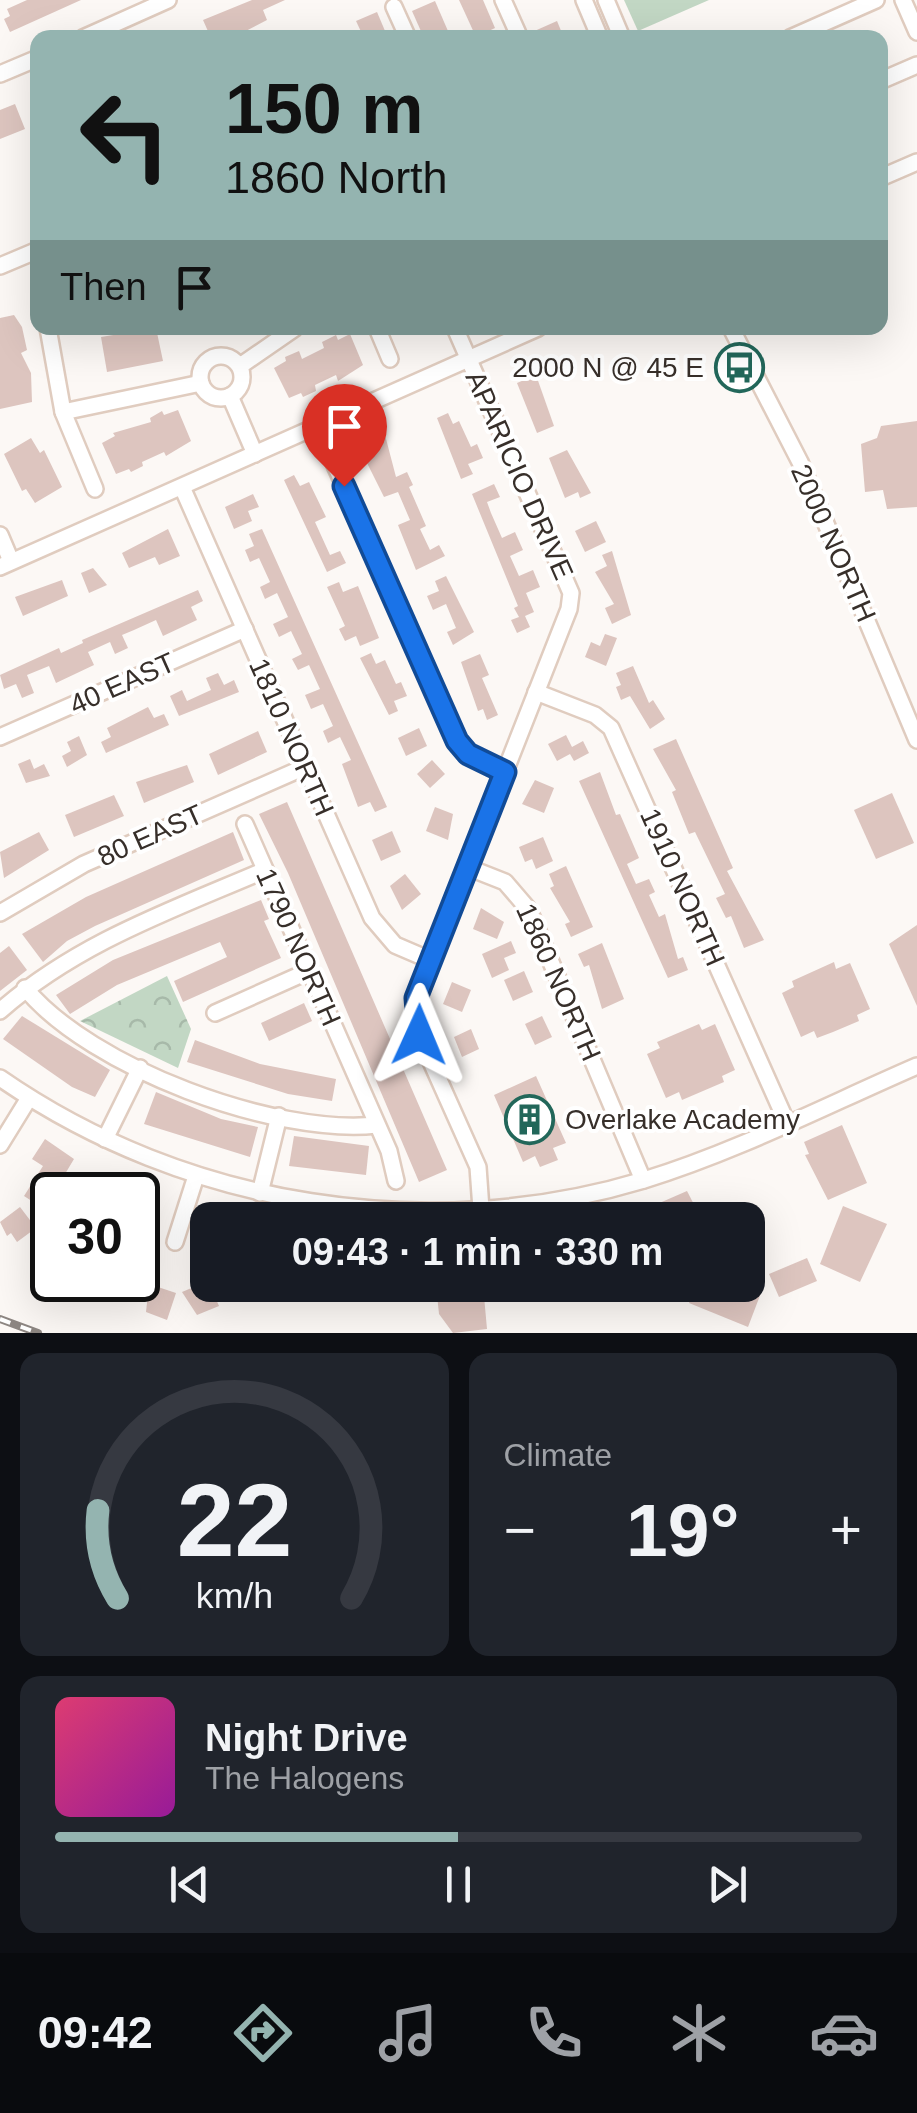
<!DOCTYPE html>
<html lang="en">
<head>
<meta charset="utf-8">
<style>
  :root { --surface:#171b24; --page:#20242c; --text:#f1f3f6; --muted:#9ea1a6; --line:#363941; --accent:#94b4b0 }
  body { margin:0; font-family:Helvetica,sans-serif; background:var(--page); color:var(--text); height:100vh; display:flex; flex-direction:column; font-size:38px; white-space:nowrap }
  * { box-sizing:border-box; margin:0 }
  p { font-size:32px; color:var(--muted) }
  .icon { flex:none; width:55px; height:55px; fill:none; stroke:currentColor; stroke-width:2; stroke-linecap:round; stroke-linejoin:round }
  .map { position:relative; height:1333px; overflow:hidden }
  .sheet { display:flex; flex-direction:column; gap:20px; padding:20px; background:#0d0f14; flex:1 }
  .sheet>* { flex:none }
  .guide { position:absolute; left:30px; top:30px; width:858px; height:305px; border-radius:20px; box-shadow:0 10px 40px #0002; background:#94b4b0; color:#111; overflow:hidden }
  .speed { position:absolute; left:30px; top:1172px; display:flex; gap:20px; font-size:50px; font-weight:700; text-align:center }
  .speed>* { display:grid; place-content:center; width:130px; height:130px; border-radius:50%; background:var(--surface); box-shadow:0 10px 40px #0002; line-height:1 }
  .speed .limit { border:5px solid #111; border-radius:15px; background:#fff; color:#111 }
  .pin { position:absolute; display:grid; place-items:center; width:85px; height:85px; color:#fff; margin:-102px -42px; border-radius:50% 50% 50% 0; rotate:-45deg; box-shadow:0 0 10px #0007 }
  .pin .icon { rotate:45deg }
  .me { position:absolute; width:110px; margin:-55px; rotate:1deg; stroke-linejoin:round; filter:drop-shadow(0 0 8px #0008) }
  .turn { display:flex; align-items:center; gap:35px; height:210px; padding:0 30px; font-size:45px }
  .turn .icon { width:130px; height:130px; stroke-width:2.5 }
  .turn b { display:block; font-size:70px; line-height:85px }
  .then { display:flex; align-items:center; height:95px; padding:0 30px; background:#0003; gap:20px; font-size:38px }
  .big { font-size:75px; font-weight:700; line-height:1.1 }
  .sheet .widget { flex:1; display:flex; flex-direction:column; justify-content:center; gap:15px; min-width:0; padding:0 35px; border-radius:20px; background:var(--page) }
  .sheet .dial { align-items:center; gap:0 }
  .dial svg { height:260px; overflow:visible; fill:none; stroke:var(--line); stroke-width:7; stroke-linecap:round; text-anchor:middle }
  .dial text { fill:var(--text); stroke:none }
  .song { display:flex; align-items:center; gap:30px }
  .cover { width:120px; height:120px; border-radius:15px; background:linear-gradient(135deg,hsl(340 70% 55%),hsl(300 70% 35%)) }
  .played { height:10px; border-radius:5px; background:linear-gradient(90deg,var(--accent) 50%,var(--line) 50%) }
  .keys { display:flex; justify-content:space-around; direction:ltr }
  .heat { display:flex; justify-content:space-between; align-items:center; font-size:55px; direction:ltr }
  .sheet .tiles { flex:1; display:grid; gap:20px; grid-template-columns:1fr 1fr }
  .widget:last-child { grid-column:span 2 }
  .trip { position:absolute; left:190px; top:1202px; width:575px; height:100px; border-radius:20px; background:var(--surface); box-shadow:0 10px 40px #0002; font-weight:700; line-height:100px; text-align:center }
  .tabs { display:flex; height:160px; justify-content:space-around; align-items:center; background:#090b0e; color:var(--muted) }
  .tabs .icon { width:70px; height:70px }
  .tabs .on { color:var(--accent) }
  .tabs b { font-size:45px; color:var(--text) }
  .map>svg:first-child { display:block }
  .grass { fill:#c2d7c4 }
  .park { fill:url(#park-crowns) }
  .building { fill:#ddc5bf }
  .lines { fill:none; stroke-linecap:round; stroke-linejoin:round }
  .minor-casing { stroke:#e0ccbf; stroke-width:20 }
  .minor { stroke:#fff; stroke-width:15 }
  .rail-casing { stroke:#8d8682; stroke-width:8 }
  .rail { stroke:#fff; stroke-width:4; stroke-dasharray:11; stroke-linecap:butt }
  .route-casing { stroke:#114b97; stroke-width:25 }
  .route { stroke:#1a73e8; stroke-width:18 }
  .labels { text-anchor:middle; stroke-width:8; stroke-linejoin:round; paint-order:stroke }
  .poi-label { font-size:28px; fill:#372f2a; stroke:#fff; text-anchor:end }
  .street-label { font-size:28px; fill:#372f2a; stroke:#fff }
</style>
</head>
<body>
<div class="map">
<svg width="917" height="1333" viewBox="0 0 917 1333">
  <defs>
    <pattern id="park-crowns" width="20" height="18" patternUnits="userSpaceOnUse" patternTransform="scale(2.5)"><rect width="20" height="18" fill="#c2d7c4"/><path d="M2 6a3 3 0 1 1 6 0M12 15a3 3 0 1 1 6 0" fill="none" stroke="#a7b9a9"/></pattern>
  </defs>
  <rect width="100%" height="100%" fill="#fcf8f5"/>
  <polygon class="grass" points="624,0 709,0 638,31"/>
  <polygon class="park" points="167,976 191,1029 178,1068 80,1021"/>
  <g class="building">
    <polygon points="27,0 81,0 10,32 4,19 10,16 7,9"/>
    <polygon points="252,0 285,0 263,10 267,20 240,34 211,38 203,20"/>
    <polygon points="459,0 483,0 495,28 476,37"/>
    <polygon points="435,1 451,38 424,38 412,11"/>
    <polygon points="377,12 388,38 364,38 356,21"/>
    <polygon points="557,21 564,38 531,38 530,33"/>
    <polygon points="15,104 25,129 0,139 0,110"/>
    <polygon points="14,315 22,327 27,350 21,353 31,373 32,402 0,409 0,318"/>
    <polygon points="156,328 163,361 107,372 101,337"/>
    <polygon points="350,334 363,365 338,381 336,375 315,385 316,391 303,397 301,393 289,398 274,368 286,361 285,357 299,351 302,359 324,348 322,342 336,335 338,340"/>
    <polygon points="536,375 554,426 537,433 517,383"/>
    <polygon points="178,410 191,441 166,456 164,452 142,462 143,466 131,472 129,469 116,474 102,443 115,436 113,433 151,422 150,418 162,411 164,415"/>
    <polygon points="448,413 453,424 459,421 471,447 477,444 483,458 468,464 473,474 461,479 437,418"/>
    <polygon points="917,421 917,507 887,509 883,490 865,492 861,444 877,438 881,426"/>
    <polygon points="385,435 396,477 407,472 413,485 409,487 426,526 420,529 430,550 439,545 445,556 416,570 398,525 410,520 398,492 384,497 365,459 375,455 369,442"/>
    <polygon points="31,438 40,453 44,450 62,487 35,503 26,489 22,491 4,454"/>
    <polygon points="567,450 591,493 580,498 578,492 565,498 549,458"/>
    <polygon points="294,475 300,486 309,482 326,517 315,522 330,555 340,551 346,563 327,572 284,480"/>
    <polygon points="494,484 500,497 487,502 491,513 502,538 515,532 523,550 510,556 519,576 533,570 540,587 526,593 534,612 525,616 530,627 517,633 511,620 519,617 514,608 518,606 472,494"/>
    <polygon points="253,494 259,507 248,511 252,521 234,529 225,507"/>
    <polygon points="596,521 606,542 585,552 575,531"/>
    <polygon points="168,529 180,556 159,565 155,557 129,568 122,553"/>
    <polygon points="262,529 387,807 375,812 370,802 358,807 342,764 351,760 340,737 328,743 323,731 333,726 323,704 311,709 305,695 320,689 309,665 298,670 292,659 302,654 291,631 279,637 273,624 288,617 277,593 265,599 260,587 270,582 259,558 250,562 245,550 254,546 249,534"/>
    <polygon points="612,551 631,615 612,624 605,608 614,604 595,572 607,566 602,555"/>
    <polygon points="93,568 107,585 89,593 81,573"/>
    <polygon points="446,576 474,632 453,645 447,632 456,628 446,604 433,610 427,596 439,591 435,581"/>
    <polygon points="62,580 68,596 23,616 15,597"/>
    <polygon points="339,582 343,592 358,586 379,638 360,646 356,636 345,641 339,629 345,626 327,587"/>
    <polygon points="198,590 203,601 191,607 197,620 163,636 156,620 134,630 122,635 128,648 115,654 110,642 88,652 94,665 56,683 49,666 27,675 34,693 22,698 16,684 4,689 0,675 59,648 61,653 83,643 82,640"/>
    <polygon points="605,634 617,638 606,666 585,657 591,642 600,646"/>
    <polygon points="371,653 376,664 385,660 396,684 401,682 407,696 394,701 398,711 389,715 360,658"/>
    <polygon points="480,654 489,675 482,678 498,715 487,720 483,709 478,711 461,662"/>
    <polygon points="633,666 649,703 653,700 665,719 650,729 630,696 621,700 616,687 621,685 616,673"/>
    <polygon points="218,673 224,685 234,680 239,692 179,716 170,696 182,690 187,701 211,690 206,678"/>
    <polygon points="148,707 154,718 164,714 169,725 106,753 101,742 111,737 107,728"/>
    <polygon points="419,728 427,746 406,756 398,738"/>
    <polygon points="258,731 267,752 218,775 209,754"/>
    <polygon points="566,735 572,747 583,741 589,753 574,761 570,754 557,761 548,744"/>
    <polygon points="79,736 87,755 67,767 62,756 71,751 67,742"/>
    <polygon points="676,739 733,868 727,871 764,940 744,948 731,916 726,918 716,898 725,894 695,832 689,834 672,792 676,790 653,749"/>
    <polygon points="30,759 34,769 44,764 50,776 26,783 18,764"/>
    <polygon points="432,760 445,774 430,788 417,774"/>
    <polygon points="187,765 194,782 144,803 136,782"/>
    <polygon points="600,772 616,815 620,814 639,858 627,864 636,884 649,879 655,892 649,895 659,917 665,914 678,959 683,957 688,970 668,978 579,781"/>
    <polygon points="535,780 554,788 544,813 522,804"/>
    <polygon points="892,793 914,843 876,859 854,810"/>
    <polygon points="114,795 124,816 74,837 65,815"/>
    <polygon points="287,802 447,1170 419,1182 288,873 259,814"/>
    <polygon points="435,807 453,814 448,840 426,831"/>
    <polygon points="392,831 401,852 381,861 372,840"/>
    <polygon points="39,832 49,850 4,878 0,852"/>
    <polygon points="233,832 244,860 95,926 67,941 43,962 22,934 86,897"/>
    <polygon points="543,837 553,861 536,869 532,859 525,862 519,847"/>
    <polygon points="566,866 593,927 571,937 565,924 570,922 550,888 554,886 549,874"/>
    <polygon points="405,874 421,894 402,910 390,886"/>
    <polygon points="261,900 269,919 264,921 281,958 183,1002 174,981 227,957 220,942 117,985 70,1014 56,995 113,960"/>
    <polygon points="481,908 504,922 497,939 473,929"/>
    <polygon points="917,925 917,1006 889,944"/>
    <polygon points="511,941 516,953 504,958 509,970 492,978 482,954"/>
    <polygon points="602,943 624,999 602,1009 589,965 584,967 578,954"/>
    <polygon points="9,946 27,970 0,991 0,953"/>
    <polygon points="834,962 836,969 850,963 870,1009 857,1015 859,1021 833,1032 817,1038 814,1031 801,1037 782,993 794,987 792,981"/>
    <polygon points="524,971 533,992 513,1001 504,980"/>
    <polygon points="452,982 471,990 462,1012 443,1004"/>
    <polygon points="304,1003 312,1021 269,1041 261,1023"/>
    <polygon points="22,1016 110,1070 95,1097 72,1087 3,1039"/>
    <polygon points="542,1016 552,1037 535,1045 525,1024"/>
    <polygon points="699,1024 702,1030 715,1024 735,1070 722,1076 724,1082 682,1100 679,1092 666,1098 647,1054 660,1048 657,1042"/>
    <polygon points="471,1029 479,1049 462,1057 454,1037"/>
    <polygon points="195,1040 260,1064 336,1079 332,1101 288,1094 187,1062"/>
    <polygon points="536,1076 566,1143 553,1148 558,1160 540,1167 535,1156 523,1162 494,1095"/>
    <polygon points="156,1092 221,1119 258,1127 250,1157 144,1124"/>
    <polygon points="842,1125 867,1183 828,1200 805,1155 809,1154 804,1142"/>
    <polygon points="294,1136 369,1146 366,1175 289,1166"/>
    <polygon points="45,1139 74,1159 44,1209 24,1196 43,1166 32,1159"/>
    <polygon points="111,1174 150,1195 99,1195"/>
    <polygon points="687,1191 702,1220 653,1220 648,1208"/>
    <polygon points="843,1206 887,1224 860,1282 820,1264"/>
    <polygon points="20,1207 36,1228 17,1242 11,1233 7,1236 0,1222"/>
    <polygon points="807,1258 817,1281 779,1297 769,1274"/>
    <polygon points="748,1278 764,1285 748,1327 689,1303 696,1285 748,1285"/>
    <polygon points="208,1281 219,1306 197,1315 182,1292"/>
    <polygon points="149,1284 176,1293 167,1320 146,1312"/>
    <polygon points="436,1285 483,1285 487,1329 453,1333 439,1314"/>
  </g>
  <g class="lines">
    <defs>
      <g id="minor">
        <polyline points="503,0 520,38"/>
        <polyline points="584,0 600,38"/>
        <polyline points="606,0 622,38"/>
        <polyline points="903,0 917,32"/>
        <polyline points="394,7 408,38"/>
        <polyline points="83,38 168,0"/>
        <polyline points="790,38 876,0"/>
        <polyline points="0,74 38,58"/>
        <polyline points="880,81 917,65"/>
        <polyline points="880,178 917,162"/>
        <polyline points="0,266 38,250"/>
        <polyline points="48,328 63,412"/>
        <polyline points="377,328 390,359"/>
        <polyline points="455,328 571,593 569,609 416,998 419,1035 478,1167 481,1209"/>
        <polyline points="731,328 800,462 917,740"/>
        <circle cx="221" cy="377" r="21"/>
        <polyline points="240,366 295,328"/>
        <polyline points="230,396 255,454"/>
        <polyline points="318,427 457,741 468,754 505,772"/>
        <polyline points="182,487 372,918 395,945 430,960"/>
        <polyline points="95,489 63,412 201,383"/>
        <polyline points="0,535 11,561"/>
        <polyline points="0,567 538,328"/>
        <polyline points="536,692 595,715 611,728 787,1123"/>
        <polyline points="0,737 245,629"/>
        <polyline points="245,824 389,1151 396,1181"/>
        <polyline points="467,867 505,882 529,910 643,1180"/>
        <polyline points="0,913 84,864 305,767"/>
        <path d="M 25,988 C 91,1068 275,1136 377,1125"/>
        <path d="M 0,1011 C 77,943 172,910 265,870"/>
        <polyline points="215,1013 309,971"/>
        <path d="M 0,1078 C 186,1207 428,1245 644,1180 C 738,1151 827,1105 917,1066"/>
        <polyline points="105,1139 140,1068"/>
        <polyline points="0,1145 29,1098"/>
        <polyline points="260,1193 279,1116"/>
        <polyline points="175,1242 196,1176"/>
      </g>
    </defs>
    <use href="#minor" class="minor-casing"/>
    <use href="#minor" class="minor"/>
    <defs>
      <polyline id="rail" points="0,1319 38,1333"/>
    </defs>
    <use href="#rail" class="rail-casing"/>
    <use href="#rail" class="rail"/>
  </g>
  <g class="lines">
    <defs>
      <polyline id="route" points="344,486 457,741 468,754 505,772 416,998 419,1035"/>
    </defs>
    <use href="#route" class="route-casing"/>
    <use href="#route" class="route"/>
  </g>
  <defs>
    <symbol id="bus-ring" viewBox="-11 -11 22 22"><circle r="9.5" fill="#fff" stroke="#22675a" stroke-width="1.5"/><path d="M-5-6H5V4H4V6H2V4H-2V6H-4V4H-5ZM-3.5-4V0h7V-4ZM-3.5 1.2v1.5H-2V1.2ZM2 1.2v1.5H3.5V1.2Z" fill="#22675a"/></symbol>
    <symbol id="building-ring" viewBox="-11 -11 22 22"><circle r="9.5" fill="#fff" stroke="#22675a" stroke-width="1.5"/><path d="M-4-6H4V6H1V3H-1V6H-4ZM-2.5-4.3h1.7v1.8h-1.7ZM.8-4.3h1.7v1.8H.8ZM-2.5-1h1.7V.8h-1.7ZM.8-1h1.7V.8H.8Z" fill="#22675a"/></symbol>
  </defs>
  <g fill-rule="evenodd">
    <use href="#bus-ring" x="712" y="340" width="55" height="55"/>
    <use href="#building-ring" x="502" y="1092" width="55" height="55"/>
  </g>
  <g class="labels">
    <g class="poi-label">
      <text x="704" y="377">2000 N @ 45 E</text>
      <text x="565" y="1129" text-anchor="start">Overlake Academy</text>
    </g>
    <g class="street-label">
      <text transform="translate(520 475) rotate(66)" y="10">APARICIO DRIVE</text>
      <text transform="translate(834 543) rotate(66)" y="10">2000 NORTH</text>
      <text transform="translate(122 683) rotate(-24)" y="10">40 EAST</text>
      <text transform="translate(292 737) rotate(66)" y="10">1810 NORTH</text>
      <text transform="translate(150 835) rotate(-24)" y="10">80 EAST</text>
      <text transform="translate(683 887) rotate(66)" y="10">1910 NORTH</text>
      <text transform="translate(299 947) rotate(66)" y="10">1790 NORTH</text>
      <text transform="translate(559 982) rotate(66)" y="10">1860 NORTH</text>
    </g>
  </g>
</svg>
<div class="speed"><div class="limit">30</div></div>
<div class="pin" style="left:344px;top:486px;background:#d93025"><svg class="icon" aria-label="arrive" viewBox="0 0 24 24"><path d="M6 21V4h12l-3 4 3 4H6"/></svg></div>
<svg class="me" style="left:419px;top:1035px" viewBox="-20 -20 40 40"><path d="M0-17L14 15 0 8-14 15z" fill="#1a73e8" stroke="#fff" stroke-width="4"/></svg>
<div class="trip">09:43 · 1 min · 330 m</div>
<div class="guide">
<div class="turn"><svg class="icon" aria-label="left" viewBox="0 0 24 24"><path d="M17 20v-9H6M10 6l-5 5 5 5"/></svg><div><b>150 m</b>1860 North</div></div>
<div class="then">Then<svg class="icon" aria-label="arrive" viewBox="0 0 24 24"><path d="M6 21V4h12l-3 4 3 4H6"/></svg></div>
</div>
</div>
<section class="sheet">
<div class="tiles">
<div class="widget dial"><svg viewBox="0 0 100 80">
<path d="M14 69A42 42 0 1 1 86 69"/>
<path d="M14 69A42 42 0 0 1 8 42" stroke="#94b4b0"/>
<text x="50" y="56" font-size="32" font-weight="700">22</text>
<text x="50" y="72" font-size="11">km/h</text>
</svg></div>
<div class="widget"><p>Climate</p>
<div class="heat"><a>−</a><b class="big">19°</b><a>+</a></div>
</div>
<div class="widget">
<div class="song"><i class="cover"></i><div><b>Night Drive</b><p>The Halogens</p></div></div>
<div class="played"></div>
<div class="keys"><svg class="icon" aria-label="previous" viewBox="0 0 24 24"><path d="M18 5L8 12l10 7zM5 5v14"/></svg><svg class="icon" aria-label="pause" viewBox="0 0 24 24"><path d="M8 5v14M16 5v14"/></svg><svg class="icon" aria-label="next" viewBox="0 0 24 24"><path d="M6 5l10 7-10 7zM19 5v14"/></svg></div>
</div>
</div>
</section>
<nav class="tabs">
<b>09:42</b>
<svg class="icon on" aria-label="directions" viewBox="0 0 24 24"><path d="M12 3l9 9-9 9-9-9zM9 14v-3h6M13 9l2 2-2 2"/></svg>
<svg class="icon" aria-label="music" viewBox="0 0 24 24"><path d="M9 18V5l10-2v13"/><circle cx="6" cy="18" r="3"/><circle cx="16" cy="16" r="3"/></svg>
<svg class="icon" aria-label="phone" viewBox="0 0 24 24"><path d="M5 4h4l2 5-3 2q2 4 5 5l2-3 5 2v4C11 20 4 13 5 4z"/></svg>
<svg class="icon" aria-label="climate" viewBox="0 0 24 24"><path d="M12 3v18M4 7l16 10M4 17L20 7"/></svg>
<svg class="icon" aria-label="car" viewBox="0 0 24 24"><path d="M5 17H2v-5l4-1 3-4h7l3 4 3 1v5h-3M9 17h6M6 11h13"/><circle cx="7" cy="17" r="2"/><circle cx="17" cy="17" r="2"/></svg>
</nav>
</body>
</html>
